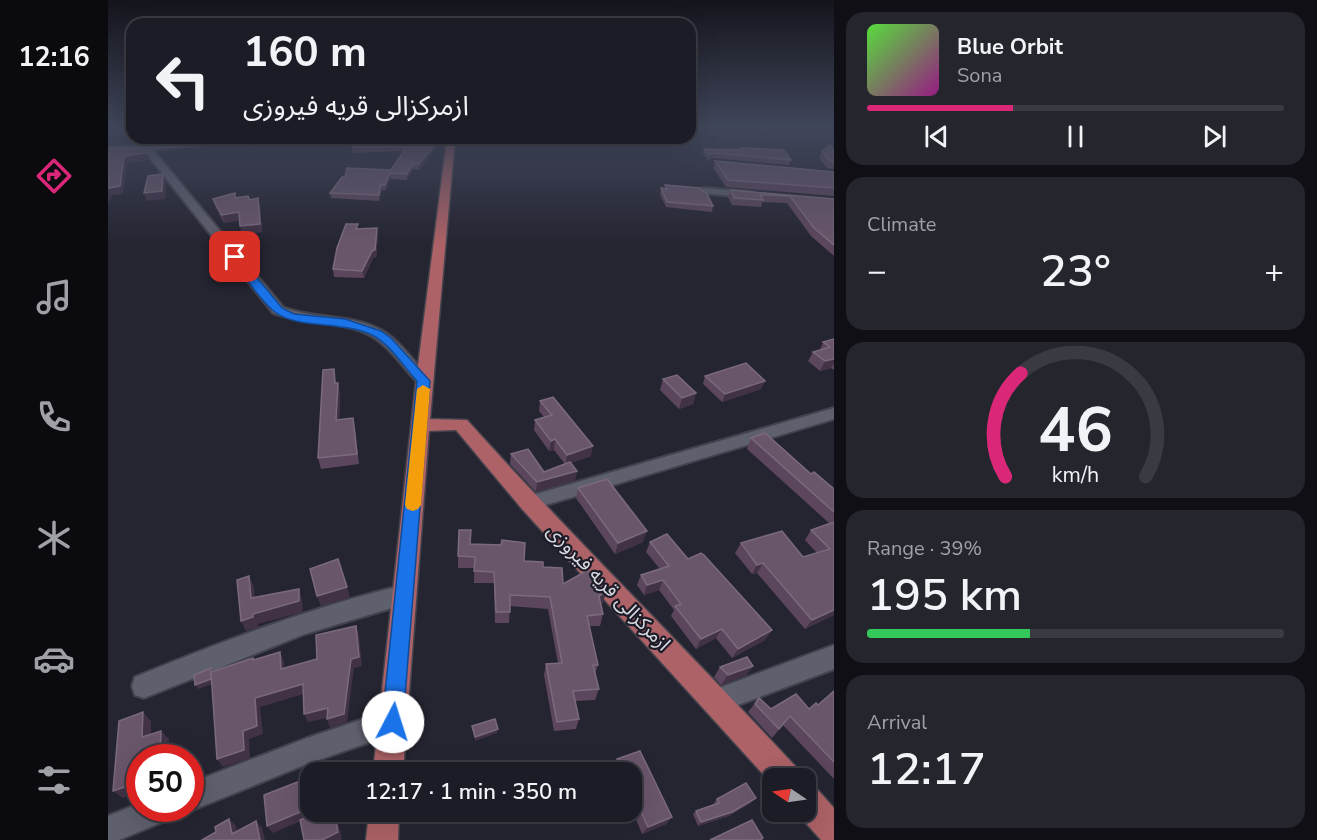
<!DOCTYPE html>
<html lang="en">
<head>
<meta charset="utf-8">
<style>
  :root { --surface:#1c1c26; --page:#25252e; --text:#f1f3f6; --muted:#a0a1a7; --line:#3a3a43; --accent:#db2777 }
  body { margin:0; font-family:"Nunito Sans","Noto Sans Arabic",sans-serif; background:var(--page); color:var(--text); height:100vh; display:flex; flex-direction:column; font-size:22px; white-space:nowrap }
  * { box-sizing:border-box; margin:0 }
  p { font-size:20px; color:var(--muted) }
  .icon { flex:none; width:33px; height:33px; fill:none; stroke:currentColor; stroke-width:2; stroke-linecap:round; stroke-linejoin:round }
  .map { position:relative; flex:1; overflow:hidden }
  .panel { display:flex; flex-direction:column; gap:12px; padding:12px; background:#0f0f15; width:483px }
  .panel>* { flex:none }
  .top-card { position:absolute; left:18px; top:18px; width:570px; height:126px; border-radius:18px; box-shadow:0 6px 24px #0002,0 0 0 2px var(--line); background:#1c1c26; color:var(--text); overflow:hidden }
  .needle { width:39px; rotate:283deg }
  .buttons { position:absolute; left:654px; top:768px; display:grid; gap:12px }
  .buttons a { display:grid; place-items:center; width:54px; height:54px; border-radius:12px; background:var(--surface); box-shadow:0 6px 24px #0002,0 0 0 2px var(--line); font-size:30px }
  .speed { position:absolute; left:18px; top:744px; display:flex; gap:12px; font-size:30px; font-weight:700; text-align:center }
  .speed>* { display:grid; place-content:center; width:78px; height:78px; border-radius:50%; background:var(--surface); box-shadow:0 6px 24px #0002,0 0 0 2px var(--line); line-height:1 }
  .speed .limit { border:9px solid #d22; background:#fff; color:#111 }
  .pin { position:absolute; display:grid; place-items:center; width:51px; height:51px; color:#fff; margin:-26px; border-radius:12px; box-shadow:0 3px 9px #0006 }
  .me { position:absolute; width:66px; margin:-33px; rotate:5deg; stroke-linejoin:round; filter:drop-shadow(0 0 4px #0008) }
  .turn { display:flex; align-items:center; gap:21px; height:126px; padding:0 18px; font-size:27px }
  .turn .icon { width:78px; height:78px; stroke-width:2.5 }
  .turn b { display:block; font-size:42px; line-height:51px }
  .big { font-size:45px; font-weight:600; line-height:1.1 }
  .panel .widget { flex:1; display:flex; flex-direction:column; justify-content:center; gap:9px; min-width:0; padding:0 21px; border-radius:18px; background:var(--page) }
  .panel .dial { align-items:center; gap:0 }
  .dial svg { height:156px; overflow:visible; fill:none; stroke:var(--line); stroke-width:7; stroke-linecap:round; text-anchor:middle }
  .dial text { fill:var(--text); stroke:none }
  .song { display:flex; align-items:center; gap:18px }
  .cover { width:72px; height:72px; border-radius:9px; background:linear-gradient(135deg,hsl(110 70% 55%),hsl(310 70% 35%)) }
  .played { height:6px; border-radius:3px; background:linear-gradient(90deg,var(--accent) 35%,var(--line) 35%) }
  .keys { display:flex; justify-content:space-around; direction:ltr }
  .heat { display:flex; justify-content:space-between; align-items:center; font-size:33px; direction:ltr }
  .charge { height:9px; border-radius:4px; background:linear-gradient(90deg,#34c759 39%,var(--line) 0) }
  .trip { position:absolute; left:192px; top:762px; width:342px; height:60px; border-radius:18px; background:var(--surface); box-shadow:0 6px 24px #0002,0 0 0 2px var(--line); font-weight:600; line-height:60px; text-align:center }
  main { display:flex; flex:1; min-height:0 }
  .tab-bar { display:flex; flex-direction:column; width:108px; justify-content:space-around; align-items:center; background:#0b0b0f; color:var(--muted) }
  .tab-bar .icon { width:42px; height:42px }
  .tab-bar .selected { color:var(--accent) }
  .tab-bar b { font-size:27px; color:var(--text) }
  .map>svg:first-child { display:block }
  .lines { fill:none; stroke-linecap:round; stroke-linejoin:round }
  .minor-casing { stroke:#43434d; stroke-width:4 }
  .major-casing { stroke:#43434d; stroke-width:3 }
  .minor { fill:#5f606e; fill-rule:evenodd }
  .major { fill:#ac6266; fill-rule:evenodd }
  .wall { fill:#5c465d }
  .shaded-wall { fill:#413246 }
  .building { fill:#6a566b; stroke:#7b6a7d; stroke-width:1.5 }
  .route { fill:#1a73e8; stroke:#114b97; stroke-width:1.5 }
  .slow { fill:#f59e0b }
  .labels { text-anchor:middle; stroke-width:4.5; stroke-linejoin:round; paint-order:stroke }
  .near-street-label { font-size:20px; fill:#d8d8e0; stroke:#1c1c28 }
</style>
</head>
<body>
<main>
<nav class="tab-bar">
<b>12:16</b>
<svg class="icon selected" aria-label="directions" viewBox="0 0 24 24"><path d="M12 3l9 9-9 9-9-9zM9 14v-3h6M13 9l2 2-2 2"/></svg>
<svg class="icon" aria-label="music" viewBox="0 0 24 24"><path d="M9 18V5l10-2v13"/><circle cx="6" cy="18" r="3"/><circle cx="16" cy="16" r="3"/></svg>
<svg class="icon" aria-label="phone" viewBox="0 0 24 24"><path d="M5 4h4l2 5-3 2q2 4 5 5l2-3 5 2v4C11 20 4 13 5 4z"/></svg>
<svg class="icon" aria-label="climate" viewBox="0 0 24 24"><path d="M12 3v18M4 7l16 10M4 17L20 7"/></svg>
<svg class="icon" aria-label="car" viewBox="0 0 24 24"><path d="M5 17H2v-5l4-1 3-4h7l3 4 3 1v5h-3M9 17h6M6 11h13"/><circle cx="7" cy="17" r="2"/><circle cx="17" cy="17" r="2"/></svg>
<svg class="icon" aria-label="filters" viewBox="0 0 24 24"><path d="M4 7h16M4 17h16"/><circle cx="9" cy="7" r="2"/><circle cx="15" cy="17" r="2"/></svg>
</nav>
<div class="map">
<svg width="726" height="840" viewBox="0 0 726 840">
  <rect width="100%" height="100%" fill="#252532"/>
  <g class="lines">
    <defs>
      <g id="minor">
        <path d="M 114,138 L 141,138 L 137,140 L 45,150 L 175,307 C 207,320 244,313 275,331 C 293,342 307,363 321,378 L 324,381 L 321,384 L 311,384 C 296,369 283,348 265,337 C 236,319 197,326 165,313 L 38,153 L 0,153 L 0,147 L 32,147 Z"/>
        <polygon points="597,188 644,192 649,195 644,198 594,193 594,189"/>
        <polygon points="726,408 726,419 421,510 414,508 412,503 414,498 421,496"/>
        <path d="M 296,585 L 304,588 L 307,595 L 304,602 L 197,634 L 36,698 L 27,695 L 24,686 L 27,677 C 115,641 204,607 296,585 Z"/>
        <polygon points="726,645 726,669 609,713 600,710 597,701 600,692"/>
        <polygon points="285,709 294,713 298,722 294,731 199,764 82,811 76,808 82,808 82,783 199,738"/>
        <polygon points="32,803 32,808 68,808 64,818 11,840 0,840 0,816"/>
      </g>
      <g id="major">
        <path d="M 339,138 L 347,138 L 322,419 L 359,420 C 466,539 580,650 689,768 L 694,778 L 664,778 L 664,784 L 414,509 L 348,430 L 321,431 L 295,772 L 265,772 L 308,381 Z"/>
        <polygon points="698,785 709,789 726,808 726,840 713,840 688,812 698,812"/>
        <polygon points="261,812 291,812 290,840 258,840"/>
      </g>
    </defs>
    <use href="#minor" class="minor-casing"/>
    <use href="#major" class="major-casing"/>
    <use href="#minor" class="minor"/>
    <use href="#major" class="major"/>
  </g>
  <g class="wall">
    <polygon points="150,138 173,138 172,142 151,143"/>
    <polygon points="315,140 329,147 311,170 305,169 299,180 283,179 278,190 274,190 271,201 223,198 222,193 237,177 283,170 295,151 245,153 244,147"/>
    <polygon points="633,148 683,160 681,165 604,158 600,160 595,154 596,149 632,150"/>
    <polygon points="726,150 726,169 719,168 711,158 714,151"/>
    <polygon points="607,161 726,172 726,196 618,187 605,168"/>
    <polygon points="557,185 605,206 604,212 558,207 552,194 553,188 557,189"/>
    <polygon points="623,190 726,199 726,256 703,236 679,203 654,202 653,207 624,205 620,197"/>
    <polygon points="127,193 128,198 142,200 150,198 152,206 154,232 134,234 132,220 116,223 107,206 105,199"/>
    <polygon points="250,229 270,235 268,258 265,258 256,278 226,277 225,269"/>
    <polygon points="726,339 726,370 723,368 712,371 700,361 705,352 712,350 715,342"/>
    <polygon points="597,376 657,381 653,389 614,402 595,384"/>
    <polygon points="228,379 228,383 230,383 232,394 231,419 247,428 251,464 213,469 210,458"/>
    <polygon points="555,379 588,393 585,404 571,409 552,390"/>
    <polygon points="432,401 483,456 463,463 469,471 467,480 428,492 402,464 403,454 436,472 457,464 446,450 441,451 426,430 427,420 436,417 431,411"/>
    <polygon points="643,438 703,474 726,489 726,615 697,629 649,573 644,574 627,553 633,543 695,557 709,553 697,540 703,530 721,523 639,449"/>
    <polygon points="470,488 535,542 507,554 468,498"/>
    <polygon points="542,542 580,559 664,630 657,640 624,658 608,638 588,649 563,616 566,610 551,590 536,595 529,585 533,575 552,569 538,552"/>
    <polygon points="363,544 435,567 455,584 495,603 493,604 495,614 492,626 481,626 490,665 487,674 491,689 487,700 467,701 471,719 468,729 446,731 436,675 438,664 450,663 440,609 402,606 401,623 387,623 386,583 366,583 366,568 350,568 350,556"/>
    <polygon points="645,666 638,675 613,685 606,677 612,667"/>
    <polygon points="726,691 726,779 675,725 664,738 640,712 651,698 663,709 701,709 710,705"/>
    <polygon points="532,751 564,817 558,824 534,834 524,809 524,772 507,772 505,767 509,759"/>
    <polygon points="609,799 644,802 621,816 590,826 585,814 588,811 607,804 606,803"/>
  </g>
  <g class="shaded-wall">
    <polygon points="2,127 7,127 2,132 1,128"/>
    <polygon points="59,138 83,138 83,139 60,142"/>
    <polygon points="329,142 329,147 311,170 311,164"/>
    <polygon points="38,153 41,160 19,163 15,194 4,195 0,204 0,189 16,156"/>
    <polygon points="606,153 604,158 600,160 601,155"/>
    <polygon points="305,164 305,169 299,180 299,174"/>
    <polygon points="282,173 283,179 278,190 277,185"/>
    <polygon points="55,174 58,182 57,199 39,201 36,193"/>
    <polygon points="273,184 274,190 271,201 271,195"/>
    <polygon points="150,198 152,206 154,232 134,234 132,226"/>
    <polygon points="131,212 134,220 116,223 114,215"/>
    <polygon points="269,228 270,235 268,258 265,258 256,278 254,271"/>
    <polygon points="726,359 726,363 723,368 712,371 717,361"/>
    <polygon points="657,381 653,389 614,402 617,394"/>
    <polygon points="230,383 232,394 231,430 228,420"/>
    <polygon points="588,393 585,404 571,409 574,398"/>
    <polygon points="447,439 446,450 441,451 443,441"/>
    <polygon points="485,446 483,456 458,465 459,455"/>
    <polygon points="469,471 467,480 428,492 429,482"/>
    <polygon points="539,531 535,542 507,554 510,543"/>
    <polygon points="655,563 649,573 644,574 649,565"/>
    <polygon points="141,576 146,587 148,608 143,598"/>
    <polygon points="555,580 551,590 536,595 539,585"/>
    <polygon points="239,587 242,597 213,606 209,596"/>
    <polygon points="191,589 194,599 195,612 150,624 150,627 138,631 133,621"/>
    <polygon points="498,592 495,603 487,608 491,596"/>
    <polygon points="726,610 726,615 697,629 704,620"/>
    <polygon points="248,626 251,635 254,666 246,668 239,722 222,728 219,719 243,659"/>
    <polygon points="614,629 608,638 588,649 593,639"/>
    <polygon points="664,630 657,640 624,658 630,649"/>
    <polygon points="172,652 176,662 177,678 173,669"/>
    <polygon points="645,666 638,675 613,685 620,675"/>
    <polygon points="103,668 106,673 107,683 90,689 87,685"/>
    <polygon points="195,684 199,693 152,707 155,734 141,739 142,758 115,767 109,759 135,731 147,698"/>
    <polygon points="220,708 224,717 200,722 196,714"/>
    <polygon points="35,712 43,721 43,746 34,737"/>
    <polygon points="390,729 389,733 367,741 367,737"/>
    <polygon points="53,731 61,739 61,758 52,758"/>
    <polygon points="192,781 197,788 202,817 165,833 159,826"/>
    <polygon points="32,782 32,792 15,798 5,791"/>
    <polygon points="648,798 644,802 621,816 590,826 593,822"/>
    <polygon points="226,812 228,812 228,813 234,839 232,840 214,840"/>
    <polygon points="564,817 558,824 534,834 540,827"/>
    <polygon points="121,819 128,826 131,840 124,834"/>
    <polygon points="148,821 154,828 157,840 152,840"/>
  </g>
  <g class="building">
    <polygon points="247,138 315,138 315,140 329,142 311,164 305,164 299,174 282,173 277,185 273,184 271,195 222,193 234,177 237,177 239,168 283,170 299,146 244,147"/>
    <polygon points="722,145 726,150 726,162 722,161 714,151"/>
    <polygon points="0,148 34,148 38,153 16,156 12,186 1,188 0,189"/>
    <polygon points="633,148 676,150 683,160 606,153 601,155 596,149 635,150"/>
    <polygon points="607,161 726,172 726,188 620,180"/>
    <polygon points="55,174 54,191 36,193 40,176"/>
    <polygon points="557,185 593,188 595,192 598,192 605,206 559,202 553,188 559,189"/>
    <polygon points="623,190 726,199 726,245 706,228 682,196 652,195 655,200 626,198"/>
    <polygon points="127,193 127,198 140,196 142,200 150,198 152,224 132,226 131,212 114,215 105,199"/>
    <polygon points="238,224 250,224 248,229 269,228 267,250 264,251 254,271 225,269 229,248"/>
    <polygon points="726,339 726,359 717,361 705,352 722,347 715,342"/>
    <polygon points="638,363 657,381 617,394 597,376"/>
    <polygon points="226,369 227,383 230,383 228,420 245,418 249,454 210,458 215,370"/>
    <polygon points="569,375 588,393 574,398 555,379"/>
    <polygon points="445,397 485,446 459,455 447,439 443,441 427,420 444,415 432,401"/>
    <polygon points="657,433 703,474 706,472 726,489 726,512 643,438"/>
    <polygon points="420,449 436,472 462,462 469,471 429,482 403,454"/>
    <polygon points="499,479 539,531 510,543 470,488"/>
    <polygon points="726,522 726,610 704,620 655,563 649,565 633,543 674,531 695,557 722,549 703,530"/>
    <polygon points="351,530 363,530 362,544 393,545 394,540 417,543 416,561 435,562 435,567 454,568 455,584 480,570 498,592 491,596 495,614 479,616 490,665 485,665 491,689 465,691 471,719 449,722 438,664 454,663 442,597 402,595 402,612 388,612 386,572 366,571 367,557 350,556"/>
    <polygon points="559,534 580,559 593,553 596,555 664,630 630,649 614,629 593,639 567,606 573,604 555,580 539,585 533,575 561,566 542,542"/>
    <polygon points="230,559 239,587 209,596 202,569"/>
    <polygon points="141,576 143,598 191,589 191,601 145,614 145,617 133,621 129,580"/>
    <polygon points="248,626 251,657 243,659 236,714 219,719 220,708 196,714 195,684 147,698 149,726 135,731 136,750 109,759 103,672 145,658 145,660 172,652 173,669 209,659 208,635"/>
    <polygon points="639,657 645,666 620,675 612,667"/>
    <polygon points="103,668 103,679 87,685 86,675"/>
    <polygon points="726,691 726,762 682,716 671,729 647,704 651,698 663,709 688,694 701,709 708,703 710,705"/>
    <polygon points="35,712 34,737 53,731 52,758 32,758 32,782 5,791 11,721"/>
    <polygon points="387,719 390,729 367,737 364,726"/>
    <polygon points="532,751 564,817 540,827 524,792 524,772 515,772 509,759"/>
    <polygon points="192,781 197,810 159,826 156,795"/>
    <polygon points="638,783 648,798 624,812 593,822 588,811 611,803 609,799"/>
    <polygon points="212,812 226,812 230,832 214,840 196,840 192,820"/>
    <polygon points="121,819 124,834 148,821 152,840 94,840 108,832 107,827"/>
    <polygon points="644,820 655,838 652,840 602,840"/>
  </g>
  <linearGradient id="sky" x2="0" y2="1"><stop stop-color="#14141c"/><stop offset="0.52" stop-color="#40465a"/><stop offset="1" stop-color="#40465a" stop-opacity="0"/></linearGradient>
  <rect width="726" height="244" fill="url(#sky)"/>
  <path class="route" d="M 123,255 L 130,255 L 174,308 L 186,314 L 237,319 L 273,331 L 283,338 L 322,381 L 295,722 L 292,729 L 285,733 L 277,729 L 274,722 L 309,381 C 296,367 282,344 264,335 C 236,321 188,329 167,312 C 153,302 135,273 123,259 Z"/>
  <polygon class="slow" points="315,385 322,389 313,505 310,509 305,511 299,509 297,505 309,389"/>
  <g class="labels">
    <g class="near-street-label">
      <text transform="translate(501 587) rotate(46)" y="7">ازمرکزالی قریه فیروزی</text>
    </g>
  </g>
</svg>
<div class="buttons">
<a><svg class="needle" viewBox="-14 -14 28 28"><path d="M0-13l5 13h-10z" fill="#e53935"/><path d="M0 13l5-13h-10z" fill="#a0a1a7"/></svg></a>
</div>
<div class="speed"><div class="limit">50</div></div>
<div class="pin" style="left:127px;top:257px;background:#d93025"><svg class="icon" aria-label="arrive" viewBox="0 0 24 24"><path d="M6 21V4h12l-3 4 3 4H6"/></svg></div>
<svg class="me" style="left:285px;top:722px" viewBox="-20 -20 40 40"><circle r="19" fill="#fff"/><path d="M0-13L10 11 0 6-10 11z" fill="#1a73e8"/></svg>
<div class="trip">12:17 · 1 min · 350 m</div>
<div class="top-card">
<div class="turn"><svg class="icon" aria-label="left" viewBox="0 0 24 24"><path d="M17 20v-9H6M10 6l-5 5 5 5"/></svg><div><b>160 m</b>ازمرکزالی قریه فیروزی</div></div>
</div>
</div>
<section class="panel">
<div class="widget">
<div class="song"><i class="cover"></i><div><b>Blue Orbit</b><p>Sona</p></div></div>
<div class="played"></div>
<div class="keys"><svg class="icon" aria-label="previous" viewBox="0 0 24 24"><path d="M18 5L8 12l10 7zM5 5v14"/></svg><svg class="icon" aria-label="pause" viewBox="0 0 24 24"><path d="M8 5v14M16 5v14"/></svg><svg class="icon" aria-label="next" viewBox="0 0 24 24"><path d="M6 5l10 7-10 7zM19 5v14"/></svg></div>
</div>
<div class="widget"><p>Climate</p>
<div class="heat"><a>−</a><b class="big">23°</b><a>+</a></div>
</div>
<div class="widget dial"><svg viewBox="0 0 100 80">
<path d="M14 69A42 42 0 1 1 86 69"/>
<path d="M14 69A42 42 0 0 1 22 16" stroke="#db2777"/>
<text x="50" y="56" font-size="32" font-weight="700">46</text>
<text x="50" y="72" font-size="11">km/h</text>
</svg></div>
<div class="widget"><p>Range · 39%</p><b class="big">195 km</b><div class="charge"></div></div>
<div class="widget"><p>Arrival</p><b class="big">12:17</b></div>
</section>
</main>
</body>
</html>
